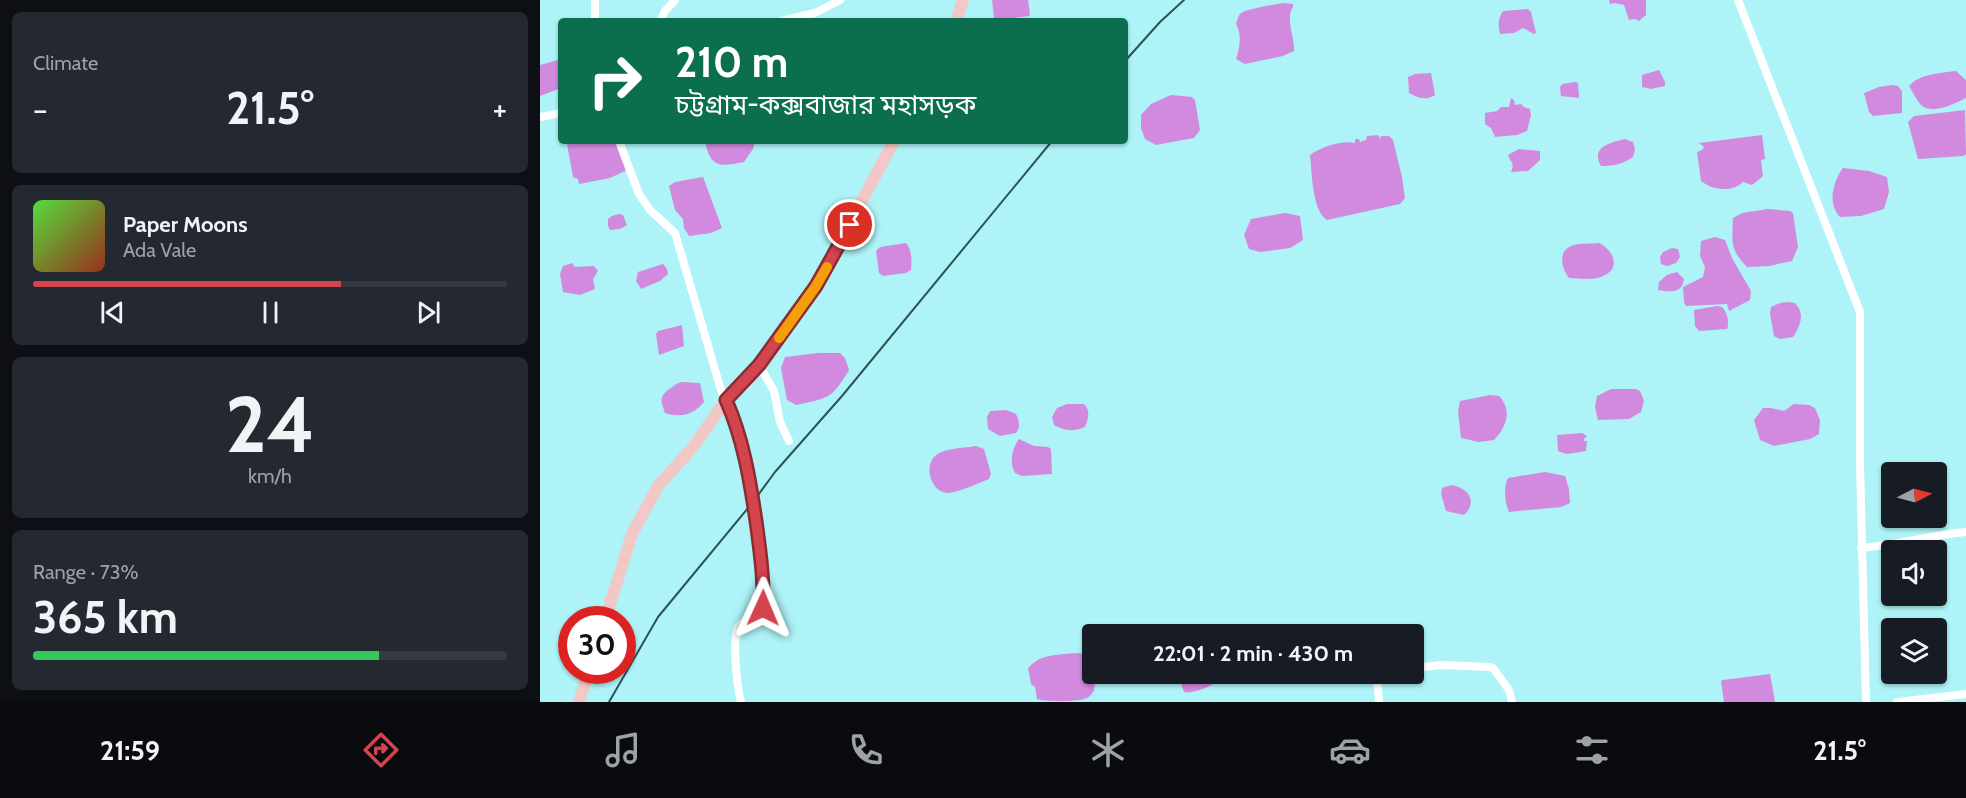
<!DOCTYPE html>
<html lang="en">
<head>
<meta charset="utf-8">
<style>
  :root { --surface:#171b24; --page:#242831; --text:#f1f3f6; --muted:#9ea1a6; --line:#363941; --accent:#d4444d }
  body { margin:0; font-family:Cabin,"Noto Sans Bengali",sans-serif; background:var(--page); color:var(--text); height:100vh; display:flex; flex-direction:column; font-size:22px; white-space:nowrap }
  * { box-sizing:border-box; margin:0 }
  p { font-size:20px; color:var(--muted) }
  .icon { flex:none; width:33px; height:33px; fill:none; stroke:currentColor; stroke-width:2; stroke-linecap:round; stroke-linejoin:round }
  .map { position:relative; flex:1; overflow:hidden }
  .sheet { display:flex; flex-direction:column; gap:12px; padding:12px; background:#0d0f14; width:540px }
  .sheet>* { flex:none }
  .guide { position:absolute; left:18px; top:18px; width:570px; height:126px; border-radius:6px; box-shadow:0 2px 4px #0004; background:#0b6e4f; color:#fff; overflow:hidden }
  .needle { width:39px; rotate:84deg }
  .controls { position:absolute; left:1341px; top:462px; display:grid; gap:12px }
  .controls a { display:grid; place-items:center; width:66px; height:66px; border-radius:6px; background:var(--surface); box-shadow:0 2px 4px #0004; font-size:30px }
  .speed { position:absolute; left:18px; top:606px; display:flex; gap:12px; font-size:30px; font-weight:700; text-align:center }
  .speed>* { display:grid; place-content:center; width:78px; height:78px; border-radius:50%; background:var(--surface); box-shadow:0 2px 4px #0004; line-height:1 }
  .speed .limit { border:9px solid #d22; background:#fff; color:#111 }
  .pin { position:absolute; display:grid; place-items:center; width:51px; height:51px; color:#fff; margin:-26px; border:3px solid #fff; border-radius:50%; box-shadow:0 2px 6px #0007 }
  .me { position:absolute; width:66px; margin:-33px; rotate:1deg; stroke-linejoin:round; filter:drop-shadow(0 0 4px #0008) }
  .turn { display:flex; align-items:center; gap:21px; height:126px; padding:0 18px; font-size:27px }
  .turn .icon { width:78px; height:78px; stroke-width:2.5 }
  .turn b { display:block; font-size:42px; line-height:51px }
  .big { font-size:45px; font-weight:700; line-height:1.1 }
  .sheet .tile { flex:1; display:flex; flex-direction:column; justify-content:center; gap:9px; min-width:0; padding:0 21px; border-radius:9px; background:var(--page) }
  .sheet .dial { align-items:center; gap:0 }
  .dial b { font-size:78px; line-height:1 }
  .song { display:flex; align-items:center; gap:18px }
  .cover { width:72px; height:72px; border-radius:9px; background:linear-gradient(135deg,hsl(110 70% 55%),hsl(10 70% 35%)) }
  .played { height:6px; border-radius:3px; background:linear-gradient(90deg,var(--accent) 65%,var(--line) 65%) }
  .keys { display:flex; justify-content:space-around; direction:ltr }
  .heat { display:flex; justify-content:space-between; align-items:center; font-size:33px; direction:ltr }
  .charge { height:9px; border-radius:4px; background:linear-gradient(90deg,#34c759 73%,var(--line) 0) }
  .trip { position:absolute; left:542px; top:624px; width:342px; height:60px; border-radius:6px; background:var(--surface); box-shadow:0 2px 4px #0004; font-weight:700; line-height:60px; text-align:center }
  .dock { display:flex; height:96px; justify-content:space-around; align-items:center; background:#090b0e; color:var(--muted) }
  .dock .icon { width:42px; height:42px }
  .dock .current { color:var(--accent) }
  .dock b { font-size:27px; color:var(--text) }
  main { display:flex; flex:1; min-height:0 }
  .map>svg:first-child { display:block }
  .water { fill:#d28adf }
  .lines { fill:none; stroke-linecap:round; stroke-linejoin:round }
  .minor { stroke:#fff; stroke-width:8 }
  .highway { stroke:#f2c8c6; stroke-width:12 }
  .rail { stroke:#2c5356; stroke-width:2 }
  .route-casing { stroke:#8a2c32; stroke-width:15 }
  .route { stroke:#d4444d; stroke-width:10 }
  .slow { stroke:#f59e0b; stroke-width:10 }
</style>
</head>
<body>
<main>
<section class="sheet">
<div class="tile"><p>Climate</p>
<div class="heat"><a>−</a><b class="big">21.5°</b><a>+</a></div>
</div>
<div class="tile">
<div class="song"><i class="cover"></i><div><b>Paper Moons</b><p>Ada Vale</p></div></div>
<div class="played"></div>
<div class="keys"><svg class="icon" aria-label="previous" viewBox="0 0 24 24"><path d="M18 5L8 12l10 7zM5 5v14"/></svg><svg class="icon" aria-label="pause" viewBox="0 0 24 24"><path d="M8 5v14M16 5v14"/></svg><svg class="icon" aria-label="next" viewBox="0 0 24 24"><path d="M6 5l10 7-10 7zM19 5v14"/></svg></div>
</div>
<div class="tile dial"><b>24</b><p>km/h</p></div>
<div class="tile"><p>Range · 73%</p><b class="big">365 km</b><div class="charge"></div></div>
</section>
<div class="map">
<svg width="1426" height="702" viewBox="0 0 1426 702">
  <rect width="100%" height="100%" fill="#adf3f7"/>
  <g class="water">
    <polygon points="452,0 488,0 490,14 489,16 459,20 454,18"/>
    <polygon points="1069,0 1106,0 1106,15 1099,21 1095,19 1089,20 1084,5 1075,3 1070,4"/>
    <path d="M 745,3 L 753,4 L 753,7 C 745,18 755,38 754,51 L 743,56 L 705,64 L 696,59 C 700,47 702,35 696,24 C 697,20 698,17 700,14 C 704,9 737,4 745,3 Z"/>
    <path d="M 988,9 L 991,12 L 996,33 L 994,34 L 983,28 L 974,33 L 960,34 C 958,25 958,18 963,11 Z"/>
    <polygon points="18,60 21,61 21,88 0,96 0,65"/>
    <polygon points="1119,70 1125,82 1125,86 1111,89 1102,87 1102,75"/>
    <path d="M 1416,71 L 1426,80 L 1426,98 C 1414,104 1391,116 1380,104 C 1376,99 1373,92 1369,86 C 1379,74 1401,73 1416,71 Z"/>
    <path d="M 891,73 L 895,95 C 886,101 878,98 869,93 L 868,77 L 875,74 Z"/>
    <polygon points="1035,82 1038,83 1039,98 1021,96 1020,87 1023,84"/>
    <polygon points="1352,85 1358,86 1362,91 1362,113 1333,116 1329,112 1324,93 1339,87"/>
    <polygon points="631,95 652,97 655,100 660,130 654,138 616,145 605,139 601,128 601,115 611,104"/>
    <polygon points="971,98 974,100 975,105 981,104 984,107 990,109 991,115 987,131 977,135 955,137 951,128 945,124 945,113 957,111 961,107 969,107"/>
    <polygon points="1425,110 1426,154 1424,156 1378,159 1368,122 1374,116"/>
    <path d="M 838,135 L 840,139 L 841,136 L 849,136 L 853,140 L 862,177 L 865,198 L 860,204 L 787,220 C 772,211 772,172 770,155 C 780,147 803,140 815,143 L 815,139 L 819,139 L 820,142 L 826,140 L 827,136 Z"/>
    <path d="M 1222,135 L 1225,159 L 1221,160 L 1223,176 L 1212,185 L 1203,182 C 1192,193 1172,190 1161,181 L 1157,152 L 1162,150 L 1164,147 L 1159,143 Z"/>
    <path d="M 1085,139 L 1093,142 L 1095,150 L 1093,157 C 1083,164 1074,166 1061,166 C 1050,146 1071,143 1085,139 Z"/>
    <polygon points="36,141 76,141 86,169 85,171 70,178 39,184 38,179 33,177 27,144"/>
    <path d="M 165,141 L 215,141 L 213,149 L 204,162 C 180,167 170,168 165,141 Z"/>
    <path d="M 979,149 L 1000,151 L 1000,160 L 988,171 L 971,172 C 975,161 971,164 968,155 Z"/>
    <path d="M 1303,168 L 1329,171 L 1347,177 L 1349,192 L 1344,209 L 1321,216 L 1300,217 C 1287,203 1293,182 1303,168 Z"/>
    <polygon points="163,177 182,228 171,233 149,236 144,228 143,219 135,210 129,186 135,182"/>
    <path d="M 1228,209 L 1250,211 L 1253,213 L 1258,247 L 1252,261 L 1229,266 L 1207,267 C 1190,249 1192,243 1193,218 L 1202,213 Z"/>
    <polygon points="745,213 760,216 763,240 750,248 720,252 709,249 704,235 711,219"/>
    <polygon points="79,214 83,215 87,225 80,229 70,230 68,226 68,219 72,216"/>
    <polygon points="1175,237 1185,240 1192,258 1211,291 1210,300 1189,311 1187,304 1146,306 1144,302 1143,287 1163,277 1165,267 1160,256 1161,241"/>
    <path d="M 366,243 C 372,250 372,261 371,270 L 366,273 L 343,276 L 339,273 L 336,251 L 340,247 Z"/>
    <path d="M 1059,243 C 1073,250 1082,268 1063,276 C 1054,281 1039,278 1029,278 C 1021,267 1017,250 1034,245 C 1041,243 1051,244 1059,243 Z"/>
    <polygon points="1132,248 1138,249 1140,257 1136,263 1127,266 1121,264 1120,257 1123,252"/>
    <polygon points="32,263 35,267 54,266 58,271 53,279 55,289 40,295 23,292 20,274 23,266"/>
    <polygon points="123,264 127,269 128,274 120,281 101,289 96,281 98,272"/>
    <path d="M 1137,272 L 1144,279 C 1142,294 1130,292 1118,290 L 1119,282 L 1127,275 Z"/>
    <path d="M 1247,302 L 1255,303 C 1265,314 1261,324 1253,337 L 1240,339 L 1234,336 L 1230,314 L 1231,307 L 1240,303 Z"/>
    <path d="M 1177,306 L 1182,307 C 1187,312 1190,323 1187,329 L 1159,331 L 1155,326 L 1154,310 Z"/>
    <polygon points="142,325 144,346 119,355 116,334 118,331"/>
    <path d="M 278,353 L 300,353 L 305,358 L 309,370 C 291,400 288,398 256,405 L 247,400 L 241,368 L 245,357 Z"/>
    <path d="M 141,382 L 160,383 L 164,402 C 153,415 141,418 125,413 C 122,402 118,398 128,390 C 133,387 135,384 141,382 Z"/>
    <polygon points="1071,389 1096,389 1100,391 1104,401 1101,412 1089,419 1058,420 1055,407 1057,396"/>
    <path d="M 950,395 L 959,396 C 973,411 966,427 954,440 L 939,442 L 921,438 L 918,411 L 920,401 Z"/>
    <path d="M 527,404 L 544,404 C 551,411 548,419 545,427 C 533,432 525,431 514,425 L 512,417 L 517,408 Z"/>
    <polygon points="1254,404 1269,405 1275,408 1280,420 1279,434 1270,439 1234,446 1220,440 1214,420 1223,408 1231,408 1244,411"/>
    <path d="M 466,410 L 476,414 C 479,421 481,426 476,433 L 460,436 L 448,429 L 447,417 L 450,411 Z"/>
    <polygon points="1042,433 1047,436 1044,439 1044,441 1047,441 1046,451 1027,454 1018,451 1017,435"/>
    <path d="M 479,439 L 494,446 L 508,447 L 511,449 L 512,474 L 482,476 L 475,473 C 469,463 472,448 479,439 Z"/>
    <path d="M 436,446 L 444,449 L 451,474 L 449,479 C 439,483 419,492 408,493 C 392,493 383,467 395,456 C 404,448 425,448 436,446 Z"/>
    <path d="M 1005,472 L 1025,476 L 1029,489 L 1030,503 L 1021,507 L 969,512 C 965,503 963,487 968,478 Z"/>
    <path d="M 911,485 C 927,487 939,501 924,515 L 906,511 L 901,494 L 902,488 Z"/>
    <path d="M 538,653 L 545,654 L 555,682 L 554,691 C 552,693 550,697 547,698 C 537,702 506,702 497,699 L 495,687 L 491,684 L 488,668 C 501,653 520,655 538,653 Z"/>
    <path d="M 638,674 L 685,674 C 679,684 655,694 644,692 Z"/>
    <polygon points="1230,674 1235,702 1184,702 1181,681 1183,680"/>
  </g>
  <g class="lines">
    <g class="minor">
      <polyline points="1198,0 1320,312 1320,464 1326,702"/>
      <polyline points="55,21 55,0"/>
      <polyline points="120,21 125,11 135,0"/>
      <polyline points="241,21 275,13 300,0"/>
      <polyline points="0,117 21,113"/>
      <path d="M 79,141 L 99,194 L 110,210 L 135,233 L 181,390 L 194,419 L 204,453 L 213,502 L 223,572 L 224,583 L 221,612 C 215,618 202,620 198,627 C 192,640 197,688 201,702"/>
      <polyline points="219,365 234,391 240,422 249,441"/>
      <path d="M 1321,548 C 1357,545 1391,535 1426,532"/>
      <polyline points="873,668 902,665 950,667 953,668 969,690 972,702"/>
      <polyline points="839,702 837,679 849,674"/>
      <polyline points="1357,702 1426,694"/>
    </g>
    <g class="highway">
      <polyline points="416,21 423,0"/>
      <polyline points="65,620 92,534 118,486 153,447 186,400 219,365 276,286 354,141"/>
      <polyline points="39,702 49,670"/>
    </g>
    <g class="rail">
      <polyline points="585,61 620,22 644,0"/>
      <polyline points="69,702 118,617 213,502 235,472 302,396 512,141"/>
    </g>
  </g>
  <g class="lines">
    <defs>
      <path id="route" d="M 223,608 C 224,579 220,550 216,521 C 210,480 203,438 186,400 L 219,365 L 276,286 L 310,225"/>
    </defs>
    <use href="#route" class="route-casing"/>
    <use href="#route" class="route"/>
    <polyline class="slow" points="239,338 276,286 287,267"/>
  </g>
</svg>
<div class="controls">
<a><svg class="needle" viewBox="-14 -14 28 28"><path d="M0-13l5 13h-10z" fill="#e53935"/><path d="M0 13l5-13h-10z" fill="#9ea1a6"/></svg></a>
<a><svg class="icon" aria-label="sound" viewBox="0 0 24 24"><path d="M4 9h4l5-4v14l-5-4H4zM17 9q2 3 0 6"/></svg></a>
<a><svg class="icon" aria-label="layers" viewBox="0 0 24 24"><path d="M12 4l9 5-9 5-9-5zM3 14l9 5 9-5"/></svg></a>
</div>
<div class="speed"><div class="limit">30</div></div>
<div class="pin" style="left:310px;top:225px;background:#d93025"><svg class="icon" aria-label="arrive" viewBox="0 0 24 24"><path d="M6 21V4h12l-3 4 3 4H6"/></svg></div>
<svg class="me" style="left:223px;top:608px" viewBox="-20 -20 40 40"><path d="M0-17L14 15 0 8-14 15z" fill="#d4444d" stroke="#fff" stroke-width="4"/></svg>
<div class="trip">22:01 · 2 min · 430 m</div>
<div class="guide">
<div class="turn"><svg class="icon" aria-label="right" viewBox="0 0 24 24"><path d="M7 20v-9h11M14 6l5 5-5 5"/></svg><div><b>210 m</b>চট্টগ্রাম-কক্সবাজার মহাসড়ক</div></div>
</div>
</div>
</main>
<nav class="dock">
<b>21:59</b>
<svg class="icon current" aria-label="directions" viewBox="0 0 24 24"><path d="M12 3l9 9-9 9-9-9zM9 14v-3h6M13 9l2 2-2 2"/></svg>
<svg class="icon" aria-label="music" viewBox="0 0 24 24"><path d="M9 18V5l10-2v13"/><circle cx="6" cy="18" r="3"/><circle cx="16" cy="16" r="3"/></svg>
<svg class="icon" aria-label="phone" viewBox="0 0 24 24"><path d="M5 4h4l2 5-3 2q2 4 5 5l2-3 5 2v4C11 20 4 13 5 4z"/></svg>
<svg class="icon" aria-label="climate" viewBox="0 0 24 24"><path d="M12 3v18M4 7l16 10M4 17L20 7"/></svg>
<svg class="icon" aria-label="car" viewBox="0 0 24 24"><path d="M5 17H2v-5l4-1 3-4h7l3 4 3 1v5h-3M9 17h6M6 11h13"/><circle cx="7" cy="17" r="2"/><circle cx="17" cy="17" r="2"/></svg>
<svg class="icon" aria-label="filters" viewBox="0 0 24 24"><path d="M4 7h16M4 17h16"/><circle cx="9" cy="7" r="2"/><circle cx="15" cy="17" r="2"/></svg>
<b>21.5°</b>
</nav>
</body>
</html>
